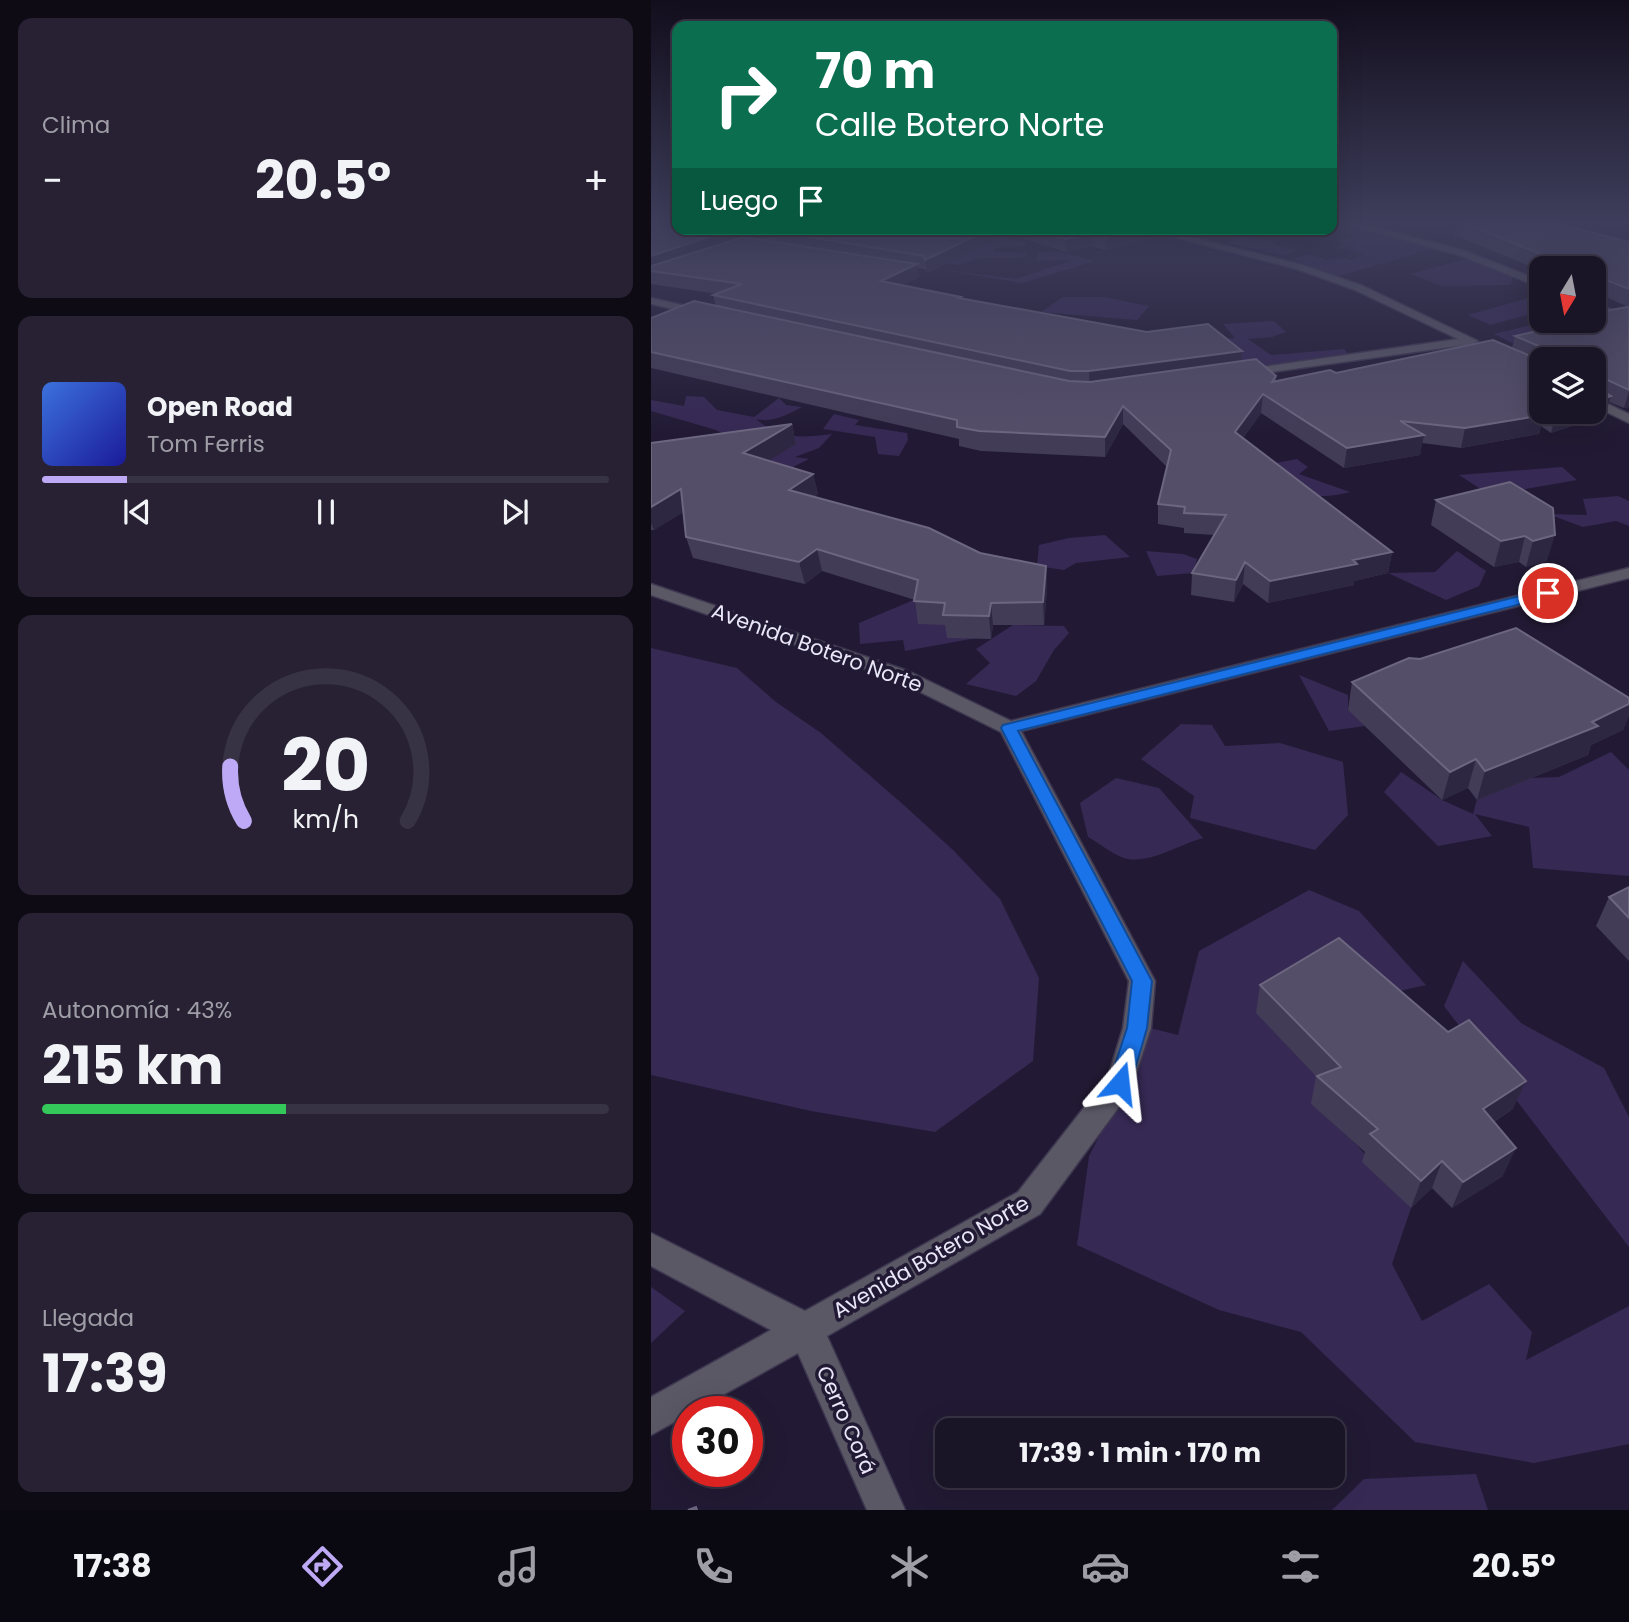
<!DOCTYPE html>
<html lang="es">
<head>
<meta charset="utf-8">
<style>
  :root { --surface:#1a1427; --page:#272133; --text:#f1f3f6; --muted:#9f9ea7; --line:#383344; --accent:#bda9f5 }
  body { margin:0; font-family:Poppins,sans-serif; background:var(--page); color:var(--text); height:100vh; display:flex; flex-direction:column; font-size:26px; white-space:nowrap }
  * { box-sizing:border-box; margin:0 }
  p { font-size:23px; color:var(--muted) }
  .icon { flex:none; width:38px; height:38px; fill:none; stroke:currentColor; stroke-width:2; stroke-linecap:round; stroke-linejoin:round }
  .map { position:relative; flex:1; overflow:hidden }
  .side { display:flex; flex-direction:column; gap:18px; padding:18px; background:#0e0b15; width:651px }
  .side>* { flex:none }
  .hud { position:absolute; left:21px; top:21px; width:665px; height:214px; border-radius:14px; box-shadow:0 7px 28px #0002,0 0 0 2px var(--line); background:#0b6e4f; color:#fff; overflow:hidden }
  .needle { width:46px; rotate:190deg }
  .fabs { position:absolute; left:878px; top:256px; display:grid; gap:14px }
  .fabs a { display:grid; place-items:center; width:77px; height:77px; border-radius:14px; background:var(--surface); box-shadow:0 7px 28px #0002,0 0 0 2px var(--line); font-size:35px }
  .speed { position:absolute; left:21px; top:1396px; display:flex; gap:14px; font-size:35px; font-weight:700; text-align:center }
  .speed>* { display:grid; place-content:center; width:91px; height:91px; border-radius:50%; background:var(--surface); box-shadow:0 7px 28px #0002,0 0 0 2px var(--line); line-height:1 }
  .speed .limit { border:10px solid #d22; background:#fff; color:#111 }
  .pin { position:absolute; display:grid; place-items:center; width:60px; height:60px; color:#fff; margin:-30px; border:4px solid #fff; border-radius:50%; box-shadow:0 2px 7px #0007 }
  .me { position:absolute; width:77px; margin:-38px; rotate:17deg; stroke-linejoin:round; filter:drop-shadow(0 0 5px #0008) }
  .turn { display:flex; align-items:center; gap:24px; height:147px; padding:0 28px; font-size:32px }
  .turn .icon { width:91px; height:91px; stroke-width:2.5 }
  .turn b { display:block; font-size:49px; line-height:60px }
  .then { display:flex; align-items:center; height:66px; padding:0 28px; background:#0003; gap:14px; font-size:26px }
  .big { font-size:52px; font-weight:700; line-height:1.1 }
  .side .tile { flex:1; display:flex; flex-direction:column; justify-content:center; gap:10px; min-width:0; padding:0 24px; border-radius:14px; background:var(--page) }
  .side .dial { align-items:center; gap:0 }
  .dial svg { height:182px; overflow:visible; fill:none; stroke:var(--line); stroke-width:7; stroke-linecap:round; text-anchor:middle }
  .dial text { fill:var(--text); stroke:none }
  .song { display:flex; align-items:center; gap:21px }
  .cover { width:84px; height:84px; border-radius:10px; background:linear-gradient(135deg,hsl(220 70% 55%),hsl(240 70% 35%)) }
  .played { height:7px; border-radius:4px; background:linear-gradient(90deg,var(--accent) 15%,var(--line) 15%) }
  .keys { display:flex; justify-content:space-around; direction:ltr }
  .heat { display:flex; justify-content:space-between; align-items:center; font-size:38px; direction:ltr }
  .charge { height:10px; border-radius:5px; background:linear-gradient(90deg,#34c759 43%,var(--line) 0) }
  .trip { position:absolute; left:284px; top:1418px; width:410px; height:70px; border-radius:14px; background:var(--surface); box-shadow:0 7px 28px #0002,0 0 0 2px var(--line); font-weight:700; line-height:70px; text-align:center }
  .tabs { display:flex; height:112px; justify-content:space-around; align-items:center; background:#0a0810; color:var(--muted) }
  .tabs .icon { width:49px; height:49px }
  .tabs .on { color:var(--accent) }
  .tabs b { font-size:32px; color:var(--text) }
  main { display:flex; flex:1; min-height:0 }
  .map>svg:first-child { display:block }
  .green { fill:#362954 }
  .lines { fill:none; stroke-linecap:round; stroke-linejoin:round }
  .minor-casing { stroke:#3e3750; stroke-width:3 }
  .minor { fill:#5b5866; fill-rule:evenodd }
  .wall { fill:#433c57; fill-rule:evenodd }
  .shaded-wall { fill:#2e2742 }
  .building { fill:#554e69; stroke:#6c667f; stroke-width:2 }
  .route { fill:#1a73e8; stroke:#114b97; stroke-width:2 }
  .labels { text-anchor:middle; stroke-width:7; stroke-linejoin:round; paint-order:stroke }
  .near-street-label { font-size:21px; fill:#eae7f9; stroke:#221a34 }
</style>
</head>
<body>
<main>
<section class="side">
<div class="tile"><p>Clima</p>
<div class="heat"><a>−</a><b class="big">20.5°</b><a>+</a></div>
</div>
<div class="tile">
<div class="song"><i class="cover"></i><div><b>Open Road</b><p>Tom Ferris</p></div></div>
<div class="played"></div>
<div class="keys"><svg class="icon" aria-label="previous" viewBox="0 0 24 24"><path d="M18 5L8 12l10 7zM5 5v14"/></svg><svg class="icon" aria-label="pause" viewBox="0 0 24 24"><path d="M8 5v14M16 5v14"/></svg><svg class="icon" aria-label="next" viewBox="0 0 24 24"><path d="M6 5l10 7-10 7zM19 5v14"/></svg></div>
</div>
<div class="tile dial"><svg viewBox="0 0 100 80">
<path d="M14 69A42 42 0 1 1 86 69"/>
<path d="M14 69A42 42 0 0 1 8 45" stroke="#bda9f5"/>
<text x="50" y="56" font-size="32" font-weight="700">20</text>
<text x="50" y="72" font-size="11">km/h</text>
</svg></div>
<div class="tile"><p>Autonomía · 43%</p><b class="big">215 km</b><div class="charge"></div></div>
<div class="tile"><p>Llegada</p><b class="big">17:39</b></div>
</section>
<div class="map">
<svg width="978" height="1510" viewBox="0 0 978 1510">
  <rect width="100%" height="100%" fill="#221a34"/>
  <g class="green">
    <polygon points="692,224 785,248 687,276 641,259 657,254 676,260 690,257 699,260 714,255 688,247 692,245 687,241 703,235 681,228"/>
    <polygon points="362,231 362,236 355,239 374,241 375,246 347,247 341,252 376,253 374,257 328,258 310,265 296,264"/>
    <polygon points="590,237 621,241 625,246 645,250 636,256 576,243"/>
    <polygon points="388,252 410,252 444,261 371,283 285,269 365,279 421,260 385,261"/>
    <polygon points="818,258 862,275 860,285 791,286 759,274"/>
    <polygon points="412,297 452,297 498,306 486,320 390,312"/>
    <polygon points="881,297 891,299 891,311 839,325 817,315"/>
    <polygon points="900,320 934,332 861,343 843,334"/>
    <polygon points="623,321 635,332 621,337 597,339 620,355 693,349 700,356 597,367 571,339 584,338 572,324"/>
    <path d="M 35,396 L 53,397 L 66,410 L 103,417 L 128,398 L 135,405 L 151,407 C 137,414 122,423 105,419 C 129,440 150,438 181,434 L 168,448 L 144,457 L 158,459 L 138,469 L 108,467 L 84,440 L 65,430 L 0,411 L 0,400 L 33,406 Z"/>
    <polygon points="183,414 208,420 204,425 256,433 257,440 248,456 227,454 224,437 172,429"/>
    <path d="M 646,459 L 657,467 L 648,474 L 699,492 C 656,504 642,488 609,466 Z"/>
    <polygon points="911,467 926,480 869,490 845,499 808,475"/>
    <polygon points="967,496 978,501 978,526 965,521 932,527 897,514 936,515 932,499"/>
    <polygon points="454,535 479,557 425,563 413,570 386,566 388,545 418,538"/>
    <polygon points="495,551 532,554 546,559 542,573 506,576"/>
    <polygon points="806,551 835,571 828,586 795,600 737,573 784,572"/>
    <polygon points="272,596 297,625 325,638 254,651 252,640 209,644 208,623"/>
    <polygon points="362,625 413,626 418,633 403,650 385,681 365,696 315,684 339,663 325,649"/>
    <polygon points="0,648 86,668 125,702 170,733 255,807 302,850 349,899 388,978 382,1061 284,1132 160,1111 0,1075"/>
    <polygon points="648,675 697,695 697,710 714,726 678,731"/>
    <polygon points="530,724 561,725 574,746 629,743 692,762 697,815 664,850 539,818 543,796 490,759"/>
    <polygon points="960,752 978,770 978,876 882,868 878,827 824,814 841,836 787,846 733,792 750,772 791,800 822,814 826,799 857,779 908,777"/>
    <path d="M 465,778 L 508,788 L 552,838 C 529,844 501,863 477,859 C 465,857 448,843 437,837 L 429,803 Z"/>
    <polygon points="658,890 708,911 775,985 717,998 684,1095 661,1104 706,1145 760,1208 741,1264 771,1321 838,1284 881,1332 875,1360 978,1306 978,1444 883,1463 764,1442 650,1332 568,1310 426,1245 438,1156 471,1092 499,1028 527,1035 548,951"/>
    <polygon points="812,961 870,1023 953,1068 978,1117 978,1247 793,1006"/>
    <polygon points="0,1287 34,1311 0,1343"/>
    <polygon points="825,1474 837,1510 681,1510 713,1479"/>
  </g>
  <g class="lines">
    <defs>
      <g id="minor">
        <polygon points="692,223 708,223 814,251 891,281 891,288 808,255"/>
        <polygon points="160,229 180,229 85,249 80,246"/>
        <polygon points="492,229 508,229 652,265 712,286 827,341 821,344 585,377 585,371 589,370 807,339 704,290 646,269"/>
        <polygon points="0,298 57,311 58,313 53,316 0,304"/>
        <polygon points="943,303 978,316 978,323 943,310"/>
        <polygon points="943,397 978,414 978,423 943,406"/>
        <polygon points="978,568 978,578 370,731 504,981 500,1028 479,1092 389,1214 176,1336 254,1510 216,1510 147,1353 0,1435 0,1397 120,1330 0,1266 0,1233 154,1311 367,1192 457,1077 472,1028 478,981 350,732 243,679 0,595 0,584 257,671 360,721"/>
      </g>
    </defs>
    <use href="#minor" class="minor-casing"/>
    <use href="#minor" class="minor"/>
  </g>
  <g class="wall">
    <path d="M 0,223 L 26,229 L 508,229 L 508,236 L 455,250 L 441,246 L 415,252 L 357,234 L 276,273 L 274,269 L 266,268 L 268,277 L 252,285 L 310,297 L 311,299 L 591,351 L 590,361 L 625,376 L 625,381 L 861,348 L 864,336 L 931,321 L 931,320 L 943,320 L 978,307 L 978,407 L 973,408 L 958,402 L 954,415 L 900,433 L 890,426 L 888,434 L 810,448 L 771,443 L 769,455 L 693,468 L 610,413 L 592,438 L 741,552 L 737,573 L 703,581 L 703,585 L 617,603 L 592,584 L 583,602 L 540,595 L 541,573 L 563,535 L 533,533 L 533,528 L 507,524 L 507,504 L 516,467 L 472,424 L 454,457 L 330,451 L 308,446 L 308,439 L 0,368 L 0,318 L 65,306 L 62,295 L 67,294 L 0,284 ZM 123,233 L 124,242 L 104,239 L 102,237 ZM 891,359 L 943,359 L 943,411 L 891,411 Z"/>
    <polygon points="805,223 905,223 978,242 978,307 943,292 943,268 891,268 891,271 803,235"/>
    <polygon points="520,229 625,229 625,235 542,235"/>
    <polygon points="141,424 145,444 118,460 162,474 167,494 163,497 329,553 395,566 396,589 393,625 342,625 340,639 296,638 294,625 267,624 264,600 171,571 154,584 42,558 35,537 32,512 3,530 0,530 0,443"/>
    <polygon points="859,482 896,561 875,567 868,562 843,567 780,525 785,500"/>
    <polygon points="701,682 978,698 978,715 972,730 940,745 937,755 826,800 817,788 791,800 697,710"/>
    <polygon points="978,887 978,961 945,926 958,897"/>
    <polygon points="609,985 862,1109 843,1122 852,1176 801,1208 781,1188 760,1208 711,1162 714,1152 660,1104 665,1076 605,1013"/>
  </g>
  <g class="shaded-wall">
    <polygon points="81,229 145,229 122,231 123,233 91,240 0,271 0,256"/>
    <polygon points="339,229 356,229 357,234 276,273 274,260"/>
    <polygon points="484,229 508,229 508,236 455,250 455,237"/>
    <polygon points="441,233 441,246 415,252 415,239"/>
    <polygon points="266,264 268,277 232,295 230,281"/>
    <polygon points="591,351 590,366 439,387 438,371"/>
    <polygon points="978,391 978,407 973,408"/>
    <polygon points="612,394 610,413 582,451 584,432"/>
    <polygon points="960,396 954,415 900,433 905,414 914,411 943,411 943,402"/>
    <polygon points="472,406 472,424 454,457 454,437"/>
    <polygon points="893,415 888,434 810,448 814,428"/>
    <polygon points="141,424 145,444 98,473 92,453"/>
    <polygon points="773,435 769,455 693,468 696,448"/>
    <polygon points="162,474 167,494 143,511 138,490"/>
    <polygon points="30,489 36,510 3,530 0,523 0,507"/>
    <polygon points="904,535 896,561 875,567 882,541"/>
    <polygon points="874,536 868,562 843,567 850,541"/>
    <polygon points="166,549 171,571 154,584 148,562"/>
    <polygon points="741,552 737,573 703,581 703,585 617,603 619,581 702,560"/>
    <polygon points="594,562 592,584 583,602 585,580"/>
    <polygon points="395,566 396,589 393,625 392,602"/>
    <polygon points="340,603 342,625 340,639 338,616"/>
    <polygon points="978,704 978,715 972,730 940,745 937,755 826,800 834,771"/>
    <polygon points="825,759 817,788 791,800 799,772"/>
    <polygon points="875,1081 862,1109 821,1136 832,1109"/>
    <polygon points="865,1148 852,1176 801,1208 812,1182"/>
    <polygon points="791,1161 781,1188 760,1208 770,1181"/>
  </g>
  <g class="building">
    <polygon points="0,223 26,223 26,229 81,229 0,256"/>
    <polygon points="812,223 905,223 978,242 978,289 945,276 947,272 943,273 943,268 925,268"/>
    <polygon points="130,229 339,229 274,260 273,256 122,231"/>
    <polygon points="381,229 484,229 455,237 441,233 415,239"/>
    <polygon points="99,235 104,239 266,264 230,281 310,297 308,298 496,332 557,324 591,351 438,371 419,371 62,295 91,284 0,271 0,266"/>
    <polygon points="43,301 418,381 439,382 605,359 625,376 621,382 679,370 685,373 842,340 891,361 891,411 893,411 893,415 814,428 749,421 773,435 696,448 612,394 584,432 741,552 702,560 706,564 619,581 594,562 585,580 541,573 575,515 533,513 534,507 507,504 520,450 472,406 454,437 328,431 306,427 306,420 0,352 0,318"/>
    <polygon points="976,307 978,307 978,390 948,376 946,388 960,396 943,402 943,359 896,359 897,350 864,336 934,320 943,320 943,313"/>
    <polygon points="901,411 914,411 905,414"/>
    <polygon points="141,424 92,453 162,474 138,490 278,528 329,553 395,566 392,602 340,603 338,616 292,615 294,603 263,601 267,580 166,549 148,562 35,537 30,489 0,507 0,443"/>
    <polygon points="859,482 902,508 904,535 882,541 874,536 850,541 785,500"/>
    <polygon points="865,628 978,698 978,704 941,722 947,726 834,771 825,759 799,772 701,682 758,658 769,659"/>
    <polygon points="978,887 978,918 958,897"/>
    <polygon points="688,938 797,1032 818,1020 875,1081 832,1109 865,1148 812,1182 791,1161 770,1181 719,1134 727,1129 666,1076 690,1067 609,985"/>
    <polygon points="45,1507 46,1510 37,1510"/>
  </g>
  <linearGradient id="sky" x2="0" y2="1"><stop stop-color="#130e1d"/><stop offset="0.51" stop-color="#3e3e5c"/><stop offset="1" stop-color="#3e3e5c" stop-opacity="0"/></linearGradient>
  <rect width="978" height="435" fill="url(#sky)"/>
  <polygon class="route" points="897,589 904,593 902,596 367,731 501,981 496,1028 480,1083 477,1090 469,1093 461,1090 458,1083 476,1028 481,981 350,728 352,725"/>
  <g class="labels">
    <g class="near-street-label">
      <text transform="translate(166 648) rotate(20)" y="7">Avenida Botero Norte</text>
      <text transform="translate(280 1257) rotate(-30)" y="7">Avenida Botero Norte</text>
      <text transform="translate(195 1420) rotate(66)" y="7">Cerro Corá</text>
    </g>
  </g>
</svg>
<div class="fabs">
<a><svg class="needle" viewBox="-14 -14 28 28"><path d="M0-13l5 13h-10z" fill="#e53935"/><path d="M0 13l5-13h-10z" fill="#9f9ea7"/></svg></a>
<a><svg class="icon" aria-label="layers" viewBox="0 0 24 24"><path d="M12 4l9 5-9 5-9-5zM3 14l9 5 9-5"/></svg></a>
</div>
<div class="speed"><div class="limit">30</div></div>
<div class="pin" style="left:897px;top:593px;background:#d93025"><svg class="icon" aria-label="arrive" viewBox="0 0 24 24"><path d="M6 21V4h12l-3 4 3 4H6"/></svg></div>
<svg class="me" style="left:469px;top:1083px" viewBox="-20 -20 40 40"><path d="M0-17L14 15 0 8-14 15z" fill="#1a73e8" stroke="#fff" stroke-width="4"/></svg>
<div class="trip">17:39 · 1 min · 170 m</div>
<div class="hud">
<div class="turn"><svg class="icon" aria-label="right" viewBox="0 0 24 24"><path d="M7 20v-9h11M14 6l5 5-5 5"/></svg><div><b>70 m</b>Calle Botero Norte</div></div>
<div class="then">Luego<svg class="icon" aria-label="arrive" viewBox="0 0 24 24"><path d="M6 21V4h12l-3 4 3 4H6"/></svg></div>
</div>
</div>
</main>
<nav class="tabs">
<b>17:38</b>
<svg class="icon on" aria-label="directions" viewBox="0 0 24 24"><path d="M12 3l9 9-9 9-9-9zM9 14v-3h6M13 9l2 2-2 2"/></svg>
<svg class="icon" aria-label="music" viewBox="0 0 24 24"><path d="M9 18V5l10-2v13"/><circle cx="6" cy="18" r="3"/><circle cx="16" cy="16" r="3"/></svg>
<svg class="icon" aria-label="phone" viewBox="0 0 24 24"><path d="M5 4h4l2 5-3 2q2 4 5 5l2-3 5 2v4C11 20 4 13 5 4z"/></svg>
<svg class="icon" aria-label="climate" viewBox="0 0 24 24"><path d="M12 3v18M4 7l16 10M4 17L20 7"/></svg>
<svg class="icon" aria-label="car" viewBox="0 0 24 24"><path d="M5 17H2v-5l4-1 3-4h7l3 4 3 1v5h-3M9 17h6M6 11h13"/><circle cx="7" cy="17" r="2"/><circle cx="17" cy="17" r="2"/></svg>
<svg class="icon" aria-label="filters" viewBox="0 0 24 24"><path d="M4 7h16M4 17h16"/><circle cx="9" cy="7" r="2"/><circle cx="15" cy="17" r="2"/></svg>
<b>20.5°</b>
</nav>
</body>
</html>
